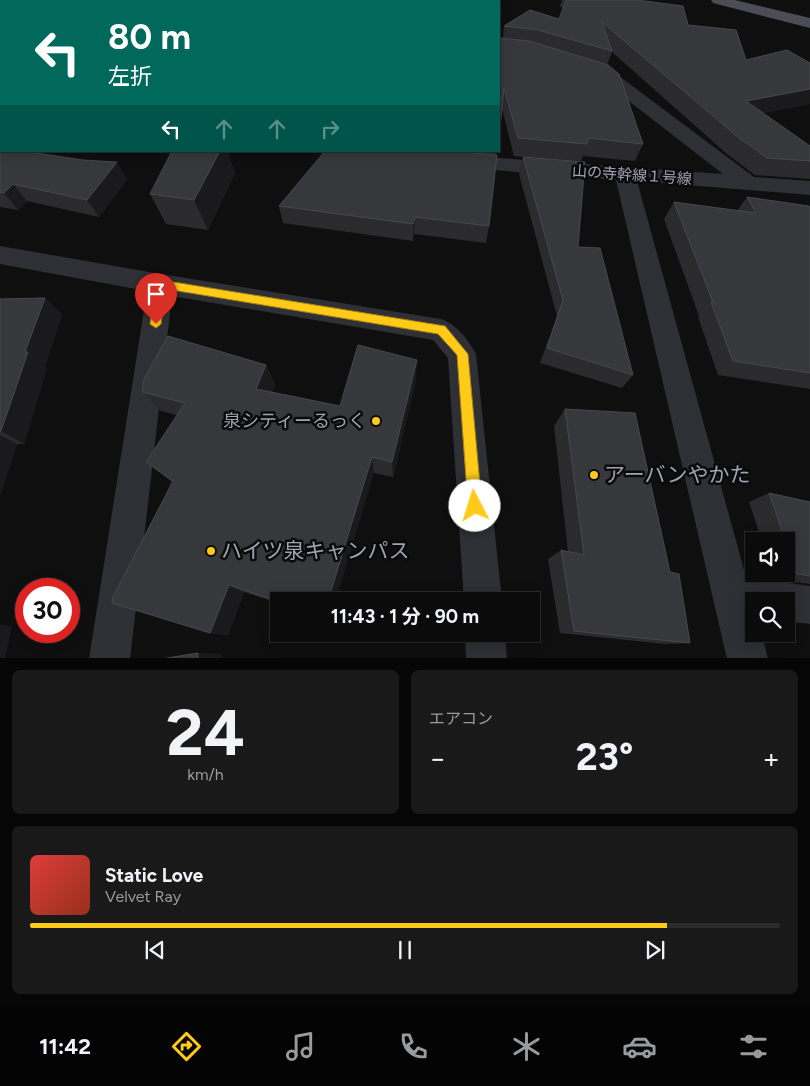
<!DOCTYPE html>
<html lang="ja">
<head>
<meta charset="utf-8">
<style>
  :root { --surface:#0b0b0c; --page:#19191a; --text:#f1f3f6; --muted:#9a9b9d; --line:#2b2b2d; --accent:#ffca18 }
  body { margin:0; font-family:Figtree,"Noto Sans JP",sans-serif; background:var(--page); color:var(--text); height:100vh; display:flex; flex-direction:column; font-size:19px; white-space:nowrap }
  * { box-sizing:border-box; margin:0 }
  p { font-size:16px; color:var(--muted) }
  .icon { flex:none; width:28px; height:28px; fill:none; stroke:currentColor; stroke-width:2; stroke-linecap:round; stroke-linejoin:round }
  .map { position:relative; height:658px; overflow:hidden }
  .drawer { display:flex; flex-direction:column; gap:12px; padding:12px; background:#060607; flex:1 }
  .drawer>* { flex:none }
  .top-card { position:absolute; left:0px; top:0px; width:500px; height:152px; box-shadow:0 2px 12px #0003,0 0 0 1px var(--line); background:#00695c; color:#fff; overflow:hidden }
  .fabs { position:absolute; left:745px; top:532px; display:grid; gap:10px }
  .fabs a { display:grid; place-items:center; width:50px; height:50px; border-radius:0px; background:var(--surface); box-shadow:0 2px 12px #0003,0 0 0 1px var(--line); font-size:25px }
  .speed { position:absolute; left:15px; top:578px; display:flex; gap:10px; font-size:25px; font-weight:700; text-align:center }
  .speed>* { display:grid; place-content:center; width:65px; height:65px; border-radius:50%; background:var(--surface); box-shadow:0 2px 12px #0003,0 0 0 1px var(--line); line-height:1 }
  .speed .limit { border:8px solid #d22; background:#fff; color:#111 }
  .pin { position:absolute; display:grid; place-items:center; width:42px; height:42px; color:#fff; margin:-51px -21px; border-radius:50% 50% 50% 0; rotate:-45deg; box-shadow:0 0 5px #0007 }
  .pin .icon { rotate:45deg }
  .me { position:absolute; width:55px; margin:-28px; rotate:355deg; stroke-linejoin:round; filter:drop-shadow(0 0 4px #0008) }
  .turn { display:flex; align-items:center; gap:18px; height:105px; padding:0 25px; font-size:22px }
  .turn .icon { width:65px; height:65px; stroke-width:2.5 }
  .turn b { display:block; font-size:35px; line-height:42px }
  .lanes { display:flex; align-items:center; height:48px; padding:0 25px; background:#0003; justify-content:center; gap:25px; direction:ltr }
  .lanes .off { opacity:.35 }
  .big { font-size:38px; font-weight:700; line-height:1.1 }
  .drawer .tile { flex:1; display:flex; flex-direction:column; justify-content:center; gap:8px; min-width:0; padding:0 18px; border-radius:8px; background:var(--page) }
  .drawer .dial { align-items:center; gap:0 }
  .dial b { font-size:65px; line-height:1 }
  .song { display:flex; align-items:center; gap:15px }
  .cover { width:60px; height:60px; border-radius:8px; background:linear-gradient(135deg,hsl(0 70% 55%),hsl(10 70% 35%)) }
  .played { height:5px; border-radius:2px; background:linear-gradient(90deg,var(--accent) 85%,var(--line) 85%) }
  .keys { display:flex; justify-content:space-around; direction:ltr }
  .heat { display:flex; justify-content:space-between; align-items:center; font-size:28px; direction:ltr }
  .drawer .tiles { flex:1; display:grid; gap:12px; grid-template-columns:1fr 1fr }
  .tile:last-child { grid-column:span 2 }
  .trip { position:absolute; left:270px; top:592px; width:270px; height:50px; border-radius:0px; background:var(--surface); box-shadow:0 2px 12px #0003,0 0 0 1px var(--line); font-weight:700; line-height:50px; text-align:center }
  .menu { display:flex; height:80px; justify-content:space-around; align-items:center; background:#040405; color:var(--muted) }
  .menu .icon { width:35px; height:35px }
  .menu .current { color:var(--accent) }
  .menu b { font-size:22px; color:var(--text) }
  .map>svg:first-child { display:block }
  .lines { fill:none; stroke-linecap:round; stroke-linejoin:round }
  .minor { fill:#2f3036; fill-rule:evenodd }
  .major { fill:#4b4c55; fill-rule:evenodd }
  .wall { fill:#2b2b2e }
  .shaded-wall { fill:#1a1a1c }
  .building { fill:#37383c; stroke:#47484f }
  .route { fill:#ffca18; stroke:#a68310 }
  .poi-dot { fill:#ffca18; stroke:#0a0a0b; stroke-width:2 }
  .labels { text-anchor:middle; stroke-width:5; stroke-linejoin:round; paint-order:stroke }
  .far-street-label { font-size:15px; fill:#9ea2b3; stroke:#0a0a0b }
  .poi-label { font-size:18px; fill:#9ea2b3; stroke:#0a0a0b; text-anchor:end }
  .near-poi-label { font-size:21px; fill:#9ea2b3; stroke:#0a0a0b; text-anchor:start }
</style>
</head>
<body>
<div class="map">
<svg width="810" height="659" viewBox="0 0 810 659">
  <rect width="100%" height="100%" fill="#0f0f10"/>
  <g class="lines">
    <g class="minor">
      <polygon points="591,66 615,73 754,177 810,181 810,195 637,181 746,577 810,586 810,624 786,621 786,601 754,601 754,634 762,634 768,659 727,659 616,180 457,167 450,165 447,161 450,157 457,155 723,174 603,81 585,75 583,71 585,67"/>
      <rect x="0" y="118" width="1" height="12"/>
      <path d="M 0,246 L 161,274 L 441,319 C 456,324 469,340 476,354 L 502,601 L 464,601 L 448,358 L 433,340 L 172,296 L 130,659 L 89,659 L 147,291 L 0,264 Z"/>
      <polygon points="465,634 505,634 507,659 466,659"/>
    </g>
    <polygon class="major" points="711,0 735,0 810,18 810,28 713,3"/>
  </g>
  <g class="wall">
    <polygon points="0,0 1,1 1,67 0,66"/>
    <polygon points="562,0 637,0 688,25 746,60 810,63 810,104 763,113 810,146 810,179 755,175 727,154 612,52 607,65 643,144 635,161 583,156 581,161 514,156 502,109 500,38 503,38 504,26 559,19 563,8 560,6"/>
    <polygon points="0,148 127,179 99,217 27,201 18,210 0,207"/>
    <polygon points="172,151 227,151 235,173 208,230 166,224 150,194"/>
    <polygon points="325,151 496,151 489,226 486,243 414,234 413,241 283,223 279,206"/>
    <polygon points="523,157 578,247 633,375 622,388 540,363 557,316 519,174"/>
    <polygon points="747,197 810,208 810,389 718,375 698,317 699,316 664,219 674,202 737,211"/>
    <polygon points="45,298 62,315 45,366 47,368 24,444 17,444 0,495 0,299"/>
    <polygon points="266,365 275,385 272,392 340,406 416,380 393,477 374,473 279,601 279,603 244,592 228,635 210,633 172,482 146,462 177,415 161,411 142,392"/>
    <polygon points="565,409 670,572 690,643 665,644 560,633 548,559 561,550 568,552 554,426"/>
    <polygon points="769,493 810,502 810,584 774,579 772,574 786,574 786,541 762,541 749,502"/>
  </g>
  <g class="shaded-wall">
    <polygon points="810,89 810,104 735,118 746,101"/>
    <polygon points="220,151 227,151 235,173 208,230 194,200"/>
    <polygon points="117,162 127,179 99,217 87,200"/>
    <polygon points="13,184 27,201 18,210 4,193"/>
    <polygon points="415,217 414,234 413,241 413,224"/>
    <polygon points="45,298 62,315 45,366 47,368 24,444 1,431 25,352"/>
    <polygon points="417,360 416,380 393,477 392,462"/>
    <polygon points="266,365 275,385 266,408 256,389"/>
    <polygon points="0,435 17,444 0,495"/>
    <polygon points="372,457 374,473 336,601 328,601"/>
    <polygon points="229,585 244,592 228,635 210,633"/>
    <polygon points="0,625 12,626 5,659 0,659"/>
    <polygon points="198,653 222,654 222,659 198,659"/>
  </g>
  <g class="building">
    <polygon points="0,0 278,0 288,1 1,1 1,49 0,50"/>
    <rect x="292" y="0" width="192" height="1"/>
    <polygon points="566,0 637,0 683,6 688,25 736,30 746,60 787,50 810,63 810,89 746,101 810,146 810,161 767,158 738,137 602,22 612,51 538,30 504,26 530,10 559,19"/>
    <polygon points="499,29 500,29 500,38 529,41 608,65 619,74 643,144 588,138 587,144 518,138 504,88 499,137"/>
    <polygon points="0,148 1,148 1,151 23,151 83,160 117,162 87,200 13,184 4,193 0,192"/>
    <polygon points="172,151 220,151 194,200 150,194"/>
    <polygon points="325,151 449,151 497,155 489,226 415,217 413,224 279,206"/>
    <polygon points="523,157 585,162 578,247 600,248 633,375 547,348 563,300"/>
    <polygon points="747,197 809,206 810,208 810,373 733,361 711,302 713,302 674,202 756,213"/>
    <polygon points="45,298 25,352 28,352 1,431 0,431 0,299"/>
    <polygon points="168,336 266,365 256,389 340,406 358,345 417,360 392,462 372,457 328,601 279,602 229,585 210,633 112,603 113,597 173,481 146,462 185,403 142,392 144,379"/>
    <polygon points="565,409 635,413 670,572 679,574 690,643 574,631 561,550 584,555"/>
    <polygon points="769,493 810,502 810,576 797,574"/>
    <polygon points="198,653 198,659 161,659"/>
  </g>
  <polygon class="route" points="161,280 445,326 468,354 482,506 480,511 475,513 470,511 468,506 457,355 438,334 166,289 161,324 156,328 150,324 156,284"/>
  <g class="poi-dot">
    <circle cx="376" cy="421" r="5"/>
    <circle cx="594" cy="475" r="5"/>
    <circle cx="211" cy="551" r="5"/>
  </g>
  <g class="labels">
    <g class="far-street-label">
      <text transform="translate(632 175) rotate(4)" y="5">山の寺幹線１号線</text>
    </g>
    <g class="poi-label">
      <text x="366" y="427">泉シティーるっく</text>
    </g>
    <g class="near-poi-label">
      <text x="604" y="482">アーバンやかた</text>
      <text x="221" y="558">ハイツ泉キャンパス</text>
    </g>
  </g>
</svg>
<div class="fabs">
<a><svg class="icon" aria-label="sound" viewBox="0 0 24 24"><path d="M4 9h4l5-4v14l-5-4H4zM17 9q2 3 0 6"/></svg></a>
<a><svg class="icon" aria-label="search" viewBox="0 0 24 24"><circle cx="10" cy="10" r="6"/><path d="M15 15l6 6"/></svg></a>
</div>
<div class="speed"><div class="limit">30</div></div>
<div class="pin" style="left:156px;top:324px;background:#d93025"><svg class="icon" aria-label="arrive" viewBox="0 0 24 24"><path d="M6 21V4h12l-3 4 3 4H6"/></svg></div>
<svg class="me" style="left:475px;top:506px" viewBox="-20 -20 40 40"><circle r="19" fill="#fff"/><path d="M0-13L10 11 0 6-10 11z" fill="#ffca18"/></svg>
<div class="trip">11:43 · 1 分 · 90 m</div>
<div class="top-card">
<div class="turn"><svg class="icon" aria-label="left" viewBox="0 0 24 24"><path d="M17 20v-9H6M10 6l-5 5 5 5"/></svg><div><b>80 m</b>左折</div></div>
<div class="lanes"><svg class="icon" aria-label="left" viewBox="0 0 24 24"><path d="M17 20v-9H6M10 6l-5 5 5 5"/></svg><svg class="icon off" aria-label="ahead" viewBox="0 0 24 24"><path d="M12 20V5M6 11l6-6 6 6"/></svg><svg class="icon off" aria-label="ahead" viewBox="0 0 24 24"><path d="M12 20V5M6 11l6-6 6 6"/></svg><svg class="icon off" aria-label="right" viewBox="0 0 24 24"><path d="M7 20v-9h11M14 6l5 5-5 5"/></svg></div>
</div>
</div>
<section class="drawer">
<div class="tiles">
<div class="tile dial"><b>24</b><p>km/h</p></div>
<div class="tile"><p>エアコン</p>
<div class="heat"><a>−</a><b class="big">23°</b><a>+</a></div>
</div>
<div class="tile">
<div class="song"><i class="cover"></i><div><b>Static Love</b><p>Velvet Ray</p></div></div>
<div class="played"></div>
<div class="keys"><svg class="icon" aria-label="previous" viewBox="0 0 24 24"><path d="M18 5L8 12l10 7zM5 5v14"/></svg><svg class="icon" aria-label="pause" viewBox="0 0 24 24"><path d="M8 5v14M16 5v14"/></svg><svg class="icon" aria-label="next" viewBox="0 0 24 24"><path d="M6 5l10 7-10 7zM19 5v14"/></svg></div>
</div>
</div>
</section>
<nav class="menu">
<b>11:42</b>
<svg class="icon current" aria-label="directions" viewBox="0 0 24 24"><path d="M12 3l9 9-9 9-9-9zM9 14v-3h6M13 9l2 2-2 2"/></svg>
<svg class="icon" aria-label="music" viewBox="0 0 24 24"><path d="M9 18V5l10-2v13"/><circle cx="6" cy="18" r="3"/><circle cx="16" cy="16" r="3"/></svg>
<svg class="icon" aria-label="phone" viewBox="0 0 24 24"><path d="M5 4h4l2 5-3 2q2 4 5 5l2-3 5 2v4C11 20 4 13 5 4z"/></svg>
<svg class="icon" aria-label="climate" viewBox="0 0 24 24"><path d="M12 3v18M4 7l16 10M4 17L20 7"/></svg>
<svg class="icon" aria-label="car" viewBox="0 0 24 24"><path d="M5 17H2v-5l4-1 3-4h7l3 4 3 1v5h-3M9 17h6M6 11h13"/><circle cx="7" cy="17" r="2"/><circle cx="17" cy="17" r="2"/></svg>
<svg class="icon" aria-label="filters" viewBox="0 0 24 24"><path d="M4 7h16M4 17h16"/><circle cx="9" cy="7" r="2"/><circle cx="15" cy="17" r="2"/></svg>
</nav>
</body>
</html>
